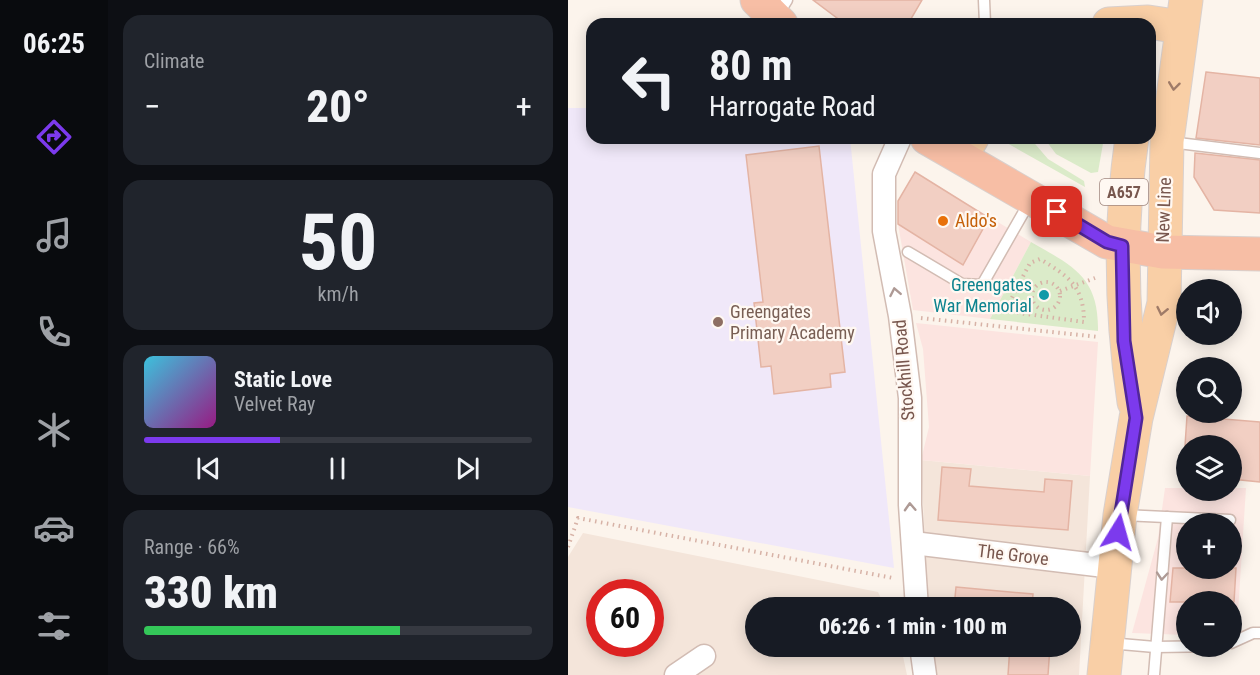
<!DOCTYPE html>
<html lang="en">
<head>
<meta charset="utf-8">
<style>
  :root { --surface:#171b24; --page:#20242c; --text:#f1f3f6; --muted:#9ea1a6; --line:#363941; --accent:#7c3aed }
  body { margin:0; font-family:"Roboto Condensed",sans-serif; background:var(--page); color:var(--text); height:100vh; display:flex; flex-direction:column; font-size:22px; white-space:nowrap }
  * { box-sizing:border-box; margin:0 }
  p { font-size:20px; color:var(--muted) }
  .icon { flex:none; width:33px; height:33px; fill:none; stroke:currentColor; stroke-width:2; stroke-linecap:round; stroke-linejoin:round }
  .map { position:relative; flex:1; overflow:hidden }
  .drawer { display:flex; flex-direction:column; gap:15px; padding:15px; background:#0d0f14; width:460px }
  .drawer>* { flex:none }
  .top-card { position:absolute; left:18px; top:18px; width:570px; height:126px; border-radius:18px; box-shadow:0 3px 15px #0003; background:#171b24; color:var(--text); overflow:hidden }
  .fabs { position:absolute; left:608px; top:279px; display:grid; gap:12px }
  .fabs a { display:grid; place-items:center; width:66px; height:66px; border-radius:50%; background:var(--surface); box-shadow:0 3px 15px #0003; font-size:30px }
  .speed { position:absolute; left:18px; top:579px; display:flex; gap:12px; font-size:30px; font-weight:700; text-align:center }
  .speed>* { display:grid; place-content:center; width:78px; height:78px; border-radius:50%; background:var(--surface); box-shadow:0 3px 15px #0003; line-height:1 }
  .speed .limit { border:9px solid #d22; background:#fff; color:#111 }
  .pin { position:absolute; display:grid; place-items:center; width:51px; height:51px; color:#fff; margin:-26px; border-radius:12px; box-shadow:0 3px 9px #0006 }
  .me { position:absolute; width:66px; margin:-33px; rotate:8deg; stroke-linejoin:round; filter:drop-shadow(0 0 4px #0008) }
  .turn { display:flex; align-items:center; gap:21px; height:126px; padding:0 24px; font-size:27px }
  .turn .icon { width:78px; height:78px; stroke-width:2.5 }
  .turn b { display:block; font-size:42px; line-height:51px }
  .big { font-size:45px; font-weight:800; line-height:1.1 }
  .drawer .tile { flex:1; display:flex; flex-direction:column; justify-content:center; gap:9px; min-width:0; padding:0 21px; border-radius:18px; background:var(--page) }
  .drawer .dial { align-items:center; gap:0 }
  .dial b { font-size:78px; line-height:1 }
  .song { display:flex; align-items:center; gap:18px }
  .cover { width:72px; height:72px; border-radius:9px; background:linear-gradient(135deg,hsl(190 70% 55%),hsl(310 70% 35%)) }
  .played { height:6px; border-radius:3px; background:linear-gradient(90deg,var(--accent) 35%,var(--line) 35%) }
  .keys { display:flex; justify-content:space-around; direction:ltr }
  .heat { display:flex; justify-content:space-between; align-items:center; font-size:33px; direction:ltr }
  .charge { height:9px; border-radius:4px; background:linear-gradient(90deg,#34c759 66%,var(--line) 0) }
  .trip { position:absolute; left:177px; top:597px; width:336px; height:60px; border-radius:30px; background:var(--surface); box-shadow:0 3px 15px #0003; font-weight:800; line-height:60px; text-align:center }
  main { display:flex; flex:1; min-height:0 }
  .tab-bar { display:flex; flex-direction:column; width:108px; justify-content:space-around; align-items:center; background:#090b0e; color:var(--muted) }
  .tab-bar .icon { width:42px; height:42px }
  .tab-bar .active { color:var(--accent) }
  .tab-bar b { font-size:27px; color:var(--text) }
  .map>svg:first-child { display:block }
  .residential { fill:#f4e5da; fill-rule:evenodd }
  .commercial { fill:#fce4e0; fill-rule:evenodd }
  .education { fill:#f0e8f9 }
  .green { fill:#dbebc9 }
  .building { fill:#f2cfc3; stroke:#e4b4a4; stroke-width:1.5 }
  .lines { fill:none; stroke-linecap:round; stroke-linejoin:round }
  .service-casing { stroke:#d2bcb3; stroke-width:13 }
  .minor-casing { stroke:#d2bcb3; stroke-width:25 }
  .primary-casing { stroke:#d9d0cd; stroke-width:35 }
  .trunk-casing { stroke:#d9d0cd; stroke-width:35 }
  .path { stroke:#d7b2a6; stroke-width:4; stroke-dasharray:1.5 4.5; stroke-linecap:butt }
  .service { stroke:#fff; stroke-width:10 }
  .minor { stroke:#fff; stroke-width:22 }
  .primary { stroke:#f9cfa6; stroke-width:33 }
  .trunk { stroke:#f7bea5; stroke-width:33 }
  .oneway { stroke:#9f7b68 }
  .oneway2 { stroke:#ae9a95 }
  .route-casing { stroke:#51269a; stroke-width:15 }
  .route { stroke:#7c3aed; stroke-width:10 }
  .food-dot { fill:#e8710a; stroke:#fff8f2; stroke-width:2 }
  .culture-dot { fill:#0f9aa8; stroke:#fff8f2; stroke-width:2 }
  .education-dot { fill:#8d6e63; stroke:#fff8f2; stroke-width:2 }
  .labels { text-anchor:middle; stroke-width:4.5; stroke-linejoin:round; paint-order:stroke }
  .shield { fill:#fff8f2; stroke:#a0877f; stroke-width:1.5 }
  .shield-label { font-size:16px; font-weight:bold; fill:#78574e }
  .street-label { font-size:18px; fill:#78574e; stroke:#fff8f2 }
  .food-label { font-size:18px; fill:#c56008; stroke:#fff8f2; text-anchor:start }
  .culture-label { font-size:18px; fill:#0d838f; stroke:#fff8f2; text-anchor:end }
  .education-label { font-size:18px; fill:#785e54; stroke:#fff8f2; text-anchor:start }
</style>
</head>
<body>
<main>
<nav class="tab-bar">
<b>06:25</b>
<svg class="icon active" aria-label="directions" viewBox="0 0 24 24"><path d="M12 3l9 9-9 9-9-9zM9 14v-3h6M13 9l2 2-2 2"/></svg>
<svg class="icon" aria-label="music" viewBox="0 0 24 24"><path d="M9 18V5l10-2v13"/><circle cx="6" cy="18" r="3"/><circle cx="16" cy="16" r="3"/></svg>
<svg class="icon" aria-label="phone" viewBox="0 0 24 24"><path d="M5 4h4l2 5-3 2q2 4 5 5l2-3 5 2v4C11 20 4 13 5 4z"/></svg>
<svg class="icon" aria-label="climate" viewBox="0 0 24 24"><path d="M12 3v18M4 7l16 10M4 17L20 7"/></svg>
<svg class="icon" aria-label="car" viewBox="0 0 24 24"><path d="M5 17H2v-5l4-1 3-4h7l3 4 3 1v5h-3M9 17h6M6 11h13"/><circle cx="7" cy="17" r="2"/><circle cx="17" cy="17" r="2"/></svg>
<svg class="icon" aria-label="filters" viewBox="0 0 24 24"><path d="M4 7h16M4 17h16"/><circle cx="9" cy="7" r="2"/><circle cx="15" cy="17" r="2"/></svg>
</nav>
<section class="drawer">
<div class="tile"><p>Climate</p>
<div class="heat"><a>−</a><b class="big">20°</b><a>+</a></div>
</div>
<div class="tile dial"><b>50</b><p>km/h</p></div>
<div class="tile">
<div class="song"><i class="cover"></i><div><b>Static Love</b><p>Velvet Ray</p></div></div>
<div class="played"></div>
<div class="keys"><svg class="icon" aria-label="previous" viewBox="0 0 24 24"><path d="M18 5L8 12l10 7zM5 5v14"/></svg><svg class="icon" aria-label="pause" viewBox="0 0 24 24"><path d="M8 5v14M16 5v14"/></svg><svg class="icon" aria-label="next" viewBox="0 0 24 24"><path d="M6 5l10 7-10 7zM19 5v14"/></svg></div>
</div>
<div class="tile"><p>Range · 66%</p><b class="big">330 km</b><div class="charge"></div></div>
</section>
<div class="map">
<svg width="692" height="675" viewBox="0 0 692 675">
  <rect width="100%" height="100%" fill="#fcf4ec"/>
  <g class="residential">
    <polygon points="353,460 522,476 511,675 366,675 364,647 502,646 502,608 360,607"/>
    <path d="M 15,533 L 310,592 L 317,607 L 188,608 L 188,646 L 333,647 L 339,675 L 0,675 L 0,557 ZM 32,592 L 82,592 L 82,644 L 32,644 Z"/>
  </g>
  <g class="commercial">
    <polygon points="347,172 463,242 422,319 345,310 330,224 330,201"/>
    <polygon points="348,323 530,342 522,476 353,460 361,427 355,349"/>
    <path d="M 597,488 L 678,488 L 669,628 L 663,630 L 663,602 L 618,602 L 618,635 L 564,633 L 590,538 ZM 618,524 L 663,524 L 663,568 L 618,568 Z"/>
  </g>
  <polygon class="education" points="0,108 24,108 24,138 282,138 326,568 0,507"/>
  <g class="green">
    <polygon points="430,138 462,138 480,159 516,181 517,187"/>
    <polygon points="476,138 536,138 530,172 523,173 488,154"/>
    <path d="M 463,242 C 505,266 531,277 530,331 L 422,319 Z"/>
  </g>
  <g class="building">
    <polygon points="245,0 354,0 340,24 277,24"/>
    <polygon points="638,72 692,78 692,145 628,138"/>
    <polygon points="251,146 277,372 262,374 263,387 206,394 203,366 193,367 186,303 195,302 178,155"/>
    <polygon points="627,153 692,160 692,213 646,210 626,177"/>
    <polygon points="347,172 421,218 395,265 330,224 330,201"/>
    <polygon points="619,416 692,422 692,482 663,479 663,446 617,446"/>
    <polygon points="374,467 403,469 401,486 476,492 477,479 504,481 500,530 370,520"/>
    <polygon points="605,568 668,568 666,602 602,602"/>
    <polygon points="388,587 465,594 464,608 386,608"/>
    <polygon points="442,646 482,646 480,675 440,675"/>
  </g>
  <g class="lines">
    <defs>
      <g id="service">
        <polyline points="416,0 417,24"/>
        <polyline points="209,16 219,0"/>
        <polyline points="602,142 692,153"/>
        <polyline points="340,252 394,284 414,285 462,201"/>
        <polyline points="555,515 662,520"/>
        <polyline points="541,643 587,647 654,646"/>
        <polyline points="663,643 685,633 692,633"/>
        <polyline points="586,675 599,517"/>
      </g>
      <g id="minor">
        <polyline points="332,138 316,174 316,231 332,316 342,398 342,505 349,608"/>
        <polyline points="345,543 545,567"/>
        <polyline points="353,646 357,675"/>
        <polyline points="108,675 136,656"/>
      </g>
      <g id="primary">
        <polyline points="541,24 580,22 613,27"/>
        <path d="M 564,138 C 551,226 553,314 566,402"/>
        <polyline points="393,156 404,138"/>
        <polyline points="536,675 552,515 568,418 596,303 599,141 618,0"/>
      </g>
      <g id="trunk">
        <polyline points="189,0 213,24"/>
        <polyline points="359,138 539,242 595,252 692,254"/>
      </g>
    </defs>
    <use href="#service" class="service-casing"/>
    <use href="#minor" class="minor-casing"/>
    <use href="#primary" class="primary-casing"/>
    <use href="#trunk" class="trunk-casing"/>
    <g class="path">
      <circle cx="478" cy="296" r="14"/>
      <polyline points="492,291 527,278"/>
      <path d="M 437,311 L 516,322 C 516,286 500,276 472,259 L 462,263 L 437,311 L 466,301"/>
      <polyline points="353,318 531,337"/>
      <polyline points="0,547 10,518 325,578"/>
    </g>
    <use href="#service" class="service"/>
    <use href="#minor" class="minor"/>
    <use href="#primary" class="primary"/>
    <use href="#trunk" class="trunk"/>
  </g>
  <defs><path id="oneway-chevron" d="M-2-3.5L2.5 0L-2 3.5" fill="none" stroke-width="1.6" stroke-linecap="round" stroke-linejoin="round" transform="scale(1.5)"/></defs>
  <g class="oneway">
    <use href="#oneway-chevron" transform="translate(606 86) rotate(97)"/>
    <use href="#oneway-chevron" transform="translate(594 311) rotate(102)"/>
  </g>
  <g class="oneway2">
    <use href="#oneway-chevron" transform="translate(327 292) rotate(-101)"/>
    <use href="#oneway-chevron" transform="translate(342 507) rotate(-93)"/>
    <use href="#oneway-chevron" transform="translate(594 576) rotate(95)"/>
  </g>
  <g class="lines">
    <defs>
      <polyline id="route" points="489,212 539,242 554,246 556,341 568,418 550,532"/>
    </defs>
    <use href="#route" class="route-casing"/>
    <use href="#route" class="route"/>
  </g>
  <circle class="food-dot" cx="375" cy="221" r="6"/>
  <circle class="culture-dot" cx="476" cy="295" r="6"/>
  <circle class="education-dot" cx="150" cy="322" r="6"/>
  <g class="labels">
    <rect class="shield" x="532" y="179" width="48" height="26" rx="4.5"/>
    <g class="shield-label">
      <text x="556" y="198">A657</text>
    </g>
    <g class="street-label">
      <text transform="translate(596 210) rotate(-88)" y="6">New Line</text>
      <text transform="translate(336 370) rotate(-95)" y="6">Stockhill Road</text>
      <text transform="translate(445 555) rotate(7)" y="6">The Grove</text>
    </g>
    <g class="food-label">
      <text x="387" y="227">Aldo's</text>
    </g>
    <g class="culture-label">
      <text x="464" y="291">Greengates<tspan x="464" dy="21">War Memorial</tspan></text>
    </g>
    <g class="education-label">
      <text x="162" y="318">Greengates<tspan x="162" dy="21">Primary Academy</tspan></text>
    </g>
  </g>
</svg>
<div class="fabs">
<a><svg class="icon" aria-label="sound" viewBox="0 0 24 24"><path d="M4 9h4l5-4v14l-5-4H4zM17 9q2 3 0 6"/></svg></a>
<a><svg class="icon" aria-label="search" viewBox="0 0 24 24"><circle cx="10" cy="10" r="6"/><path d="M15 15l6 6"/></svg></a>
<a><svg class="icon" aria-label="layers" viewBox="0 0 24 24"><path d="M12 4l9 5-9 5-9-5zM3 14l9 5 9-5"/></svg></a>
<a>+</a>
<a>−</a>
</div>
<div class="speed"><div class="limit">60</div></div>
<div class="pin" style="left:489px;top:212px;background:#d93025"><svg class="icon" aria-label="arrive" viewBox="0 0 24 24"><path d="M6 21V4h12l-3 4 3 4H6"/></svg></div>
<svg class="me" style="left:550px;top:532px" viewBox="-20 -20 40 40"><path d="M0-17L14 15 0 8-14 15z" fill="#7c3aed" stroke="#fff" stroke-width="4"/></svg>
<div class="trip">06:26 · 1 min · 100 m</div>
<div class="top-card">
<div class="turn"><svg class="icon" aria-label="left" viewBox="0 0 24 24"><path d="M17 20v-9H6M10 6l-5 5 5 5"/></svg><div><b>80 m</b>Harrogate Road</div></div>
</div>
</div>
</main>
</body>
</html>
